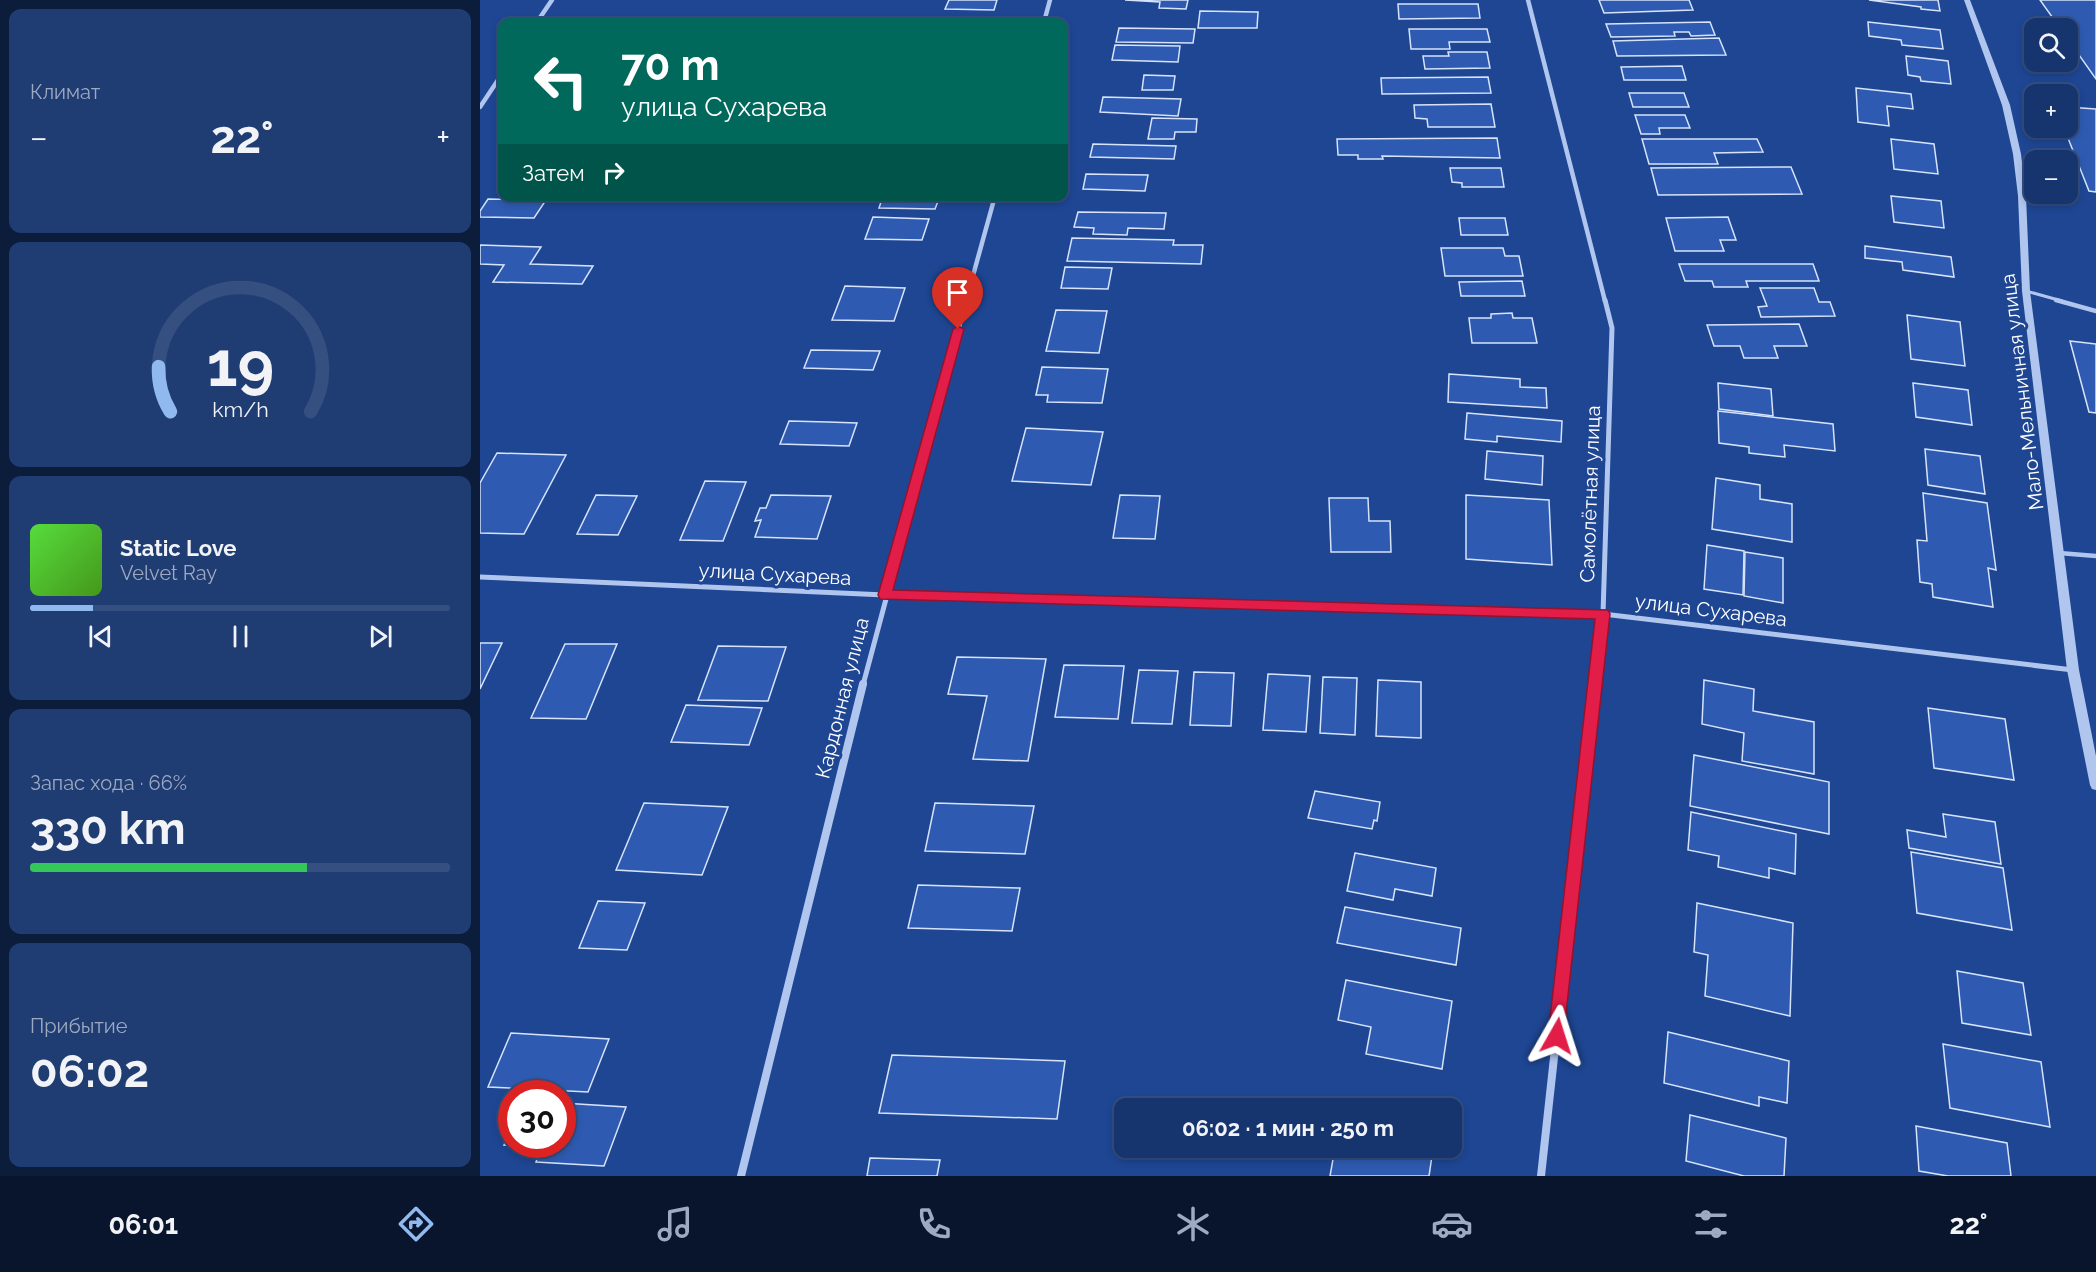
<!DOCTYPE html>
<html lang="ru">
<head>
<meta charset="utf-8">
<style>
  :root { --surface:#16346e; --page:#1f3c73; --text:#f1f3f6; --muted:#9eaac2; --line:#354f81; --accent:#90b9f0 }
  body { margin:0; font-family:Raleway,sans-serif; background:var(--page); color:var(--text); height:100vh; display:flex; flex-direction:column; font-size:22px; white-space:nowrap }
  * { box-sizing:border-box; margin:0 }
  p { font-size:20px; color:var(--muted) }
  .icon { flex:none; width:33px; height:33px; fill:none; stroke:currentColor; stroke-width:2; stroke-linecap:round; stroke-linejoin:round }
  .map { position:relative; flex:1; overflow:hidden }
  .panel { display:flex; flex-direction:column; gap:9px; padding:9px; background:#0c1d3c; width:480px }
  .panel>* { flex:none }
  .top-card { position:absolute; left:18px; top:18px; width:570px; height:183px; border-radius:12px; box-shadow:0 3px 9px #0003,0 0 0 2px var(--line); background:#00695c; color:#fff; overflow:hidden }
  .controls { position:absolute; left:1544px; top:18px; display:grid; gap:12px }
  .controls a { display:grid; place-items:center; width:54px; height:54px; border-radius:12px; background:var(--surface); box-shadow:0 3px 9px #0003,0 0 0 2px var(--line); font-size:30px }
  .speed { position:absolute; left:18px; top:1080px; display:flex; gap:12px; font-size:30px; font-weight:700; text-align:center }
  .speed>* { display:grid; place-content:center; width:78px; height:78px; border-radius:50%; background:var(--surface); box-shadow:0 3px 9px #0003,0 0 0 2px var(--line); line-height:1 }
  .speed .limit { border:9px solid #d22; background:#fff; color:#111 }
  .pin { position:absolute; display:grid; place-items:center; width:51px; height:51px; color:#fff; margin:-62px -26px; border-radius:50% 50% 50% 0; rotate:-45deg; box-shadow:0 0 6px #0007 }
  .pin .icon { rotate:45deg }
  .me { position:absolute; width:66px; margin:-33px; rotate:6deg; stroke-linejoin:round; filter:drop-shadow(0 0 4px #0008) }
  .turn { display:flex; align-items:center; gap:21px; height:126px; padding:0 24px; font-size:27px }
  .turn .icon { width:78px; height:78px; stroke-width:2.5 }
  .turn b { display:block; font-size:42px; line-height:51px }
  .then { display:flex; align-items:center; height:57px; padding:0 24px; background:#0003; gap:12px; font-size:22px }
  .big { font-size:45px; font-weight:700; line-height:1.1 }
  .panel .card { flex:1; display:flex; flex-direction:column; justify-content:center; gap:9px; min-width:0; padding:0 21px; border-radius:12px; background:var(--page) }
  .panel .dial { align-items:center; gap:0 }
  .dial svg { height:156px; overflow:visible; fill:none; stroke:var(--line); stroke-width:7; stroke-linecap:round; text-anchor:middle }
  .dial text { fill:var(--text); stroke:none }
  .song { display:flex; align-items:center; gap:18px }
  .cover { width:72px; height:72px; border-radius:9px; background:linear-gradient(135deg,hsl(110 70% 55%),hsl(100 70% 35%)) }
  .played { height:6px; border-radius:3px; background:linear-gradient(90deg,var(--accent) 15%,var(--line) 15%) }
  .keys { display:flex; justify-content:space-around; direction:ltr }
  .heat { display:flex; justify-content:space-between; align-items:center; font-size:33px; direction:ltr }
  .charge { height:9px; border-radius:4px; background:linear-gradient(90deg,#34c759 66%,var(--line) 0) }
  .trip { position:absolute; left:634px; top:1098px; width:348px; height:60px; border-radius:12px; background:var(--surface); box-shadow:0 3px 9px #0003,0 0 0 2px var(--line); font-weight:700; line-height:60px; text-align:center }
  .dock { display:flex; height:96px; justify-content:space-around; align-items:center; background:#09152c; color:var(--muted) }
  .dock .icon { width:42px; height:42px }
  .dock .active { color:var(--accent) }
  .dock b { font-size:27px; color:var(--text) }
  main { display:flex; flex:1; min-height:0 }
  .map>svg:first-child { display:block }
  .building { fill:#2e5bb1; stroke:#d6e3fa; stroke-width:1.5 }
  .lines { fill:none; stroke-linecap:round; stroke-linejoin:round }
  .service-far1 { stroke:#b0c6ee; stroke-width:3 }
  .service { stroke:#b0c6ee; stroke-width:4.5 }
  .minor-far2 { stroke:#b0c6ee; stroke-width:4.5 }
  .minor-far1 { stroke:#b0c6ee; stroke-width:5 }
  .minor { stroke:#b0c6ee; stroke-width:8 }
  .tertiary { fill:#b0c6ee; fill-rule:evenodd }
  .route { fill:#e11d48; stroke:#92132f; stroke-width:1.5 }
  .labels { text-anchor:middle; stroke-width:6; stroke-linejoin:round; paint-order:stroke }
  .street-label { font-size:20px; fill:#fff; stroke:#1e4693 }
</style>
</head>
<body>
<main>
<section class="panel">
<div class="card"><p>Климат</p>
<div class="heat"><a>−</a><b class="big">22°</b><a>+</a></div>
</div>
<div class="card dial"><svg viewBox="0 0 100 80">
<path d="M14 69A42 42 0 1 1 86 69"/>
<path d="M14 69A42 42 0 0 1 8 46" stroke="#90b9f0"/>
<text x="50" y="56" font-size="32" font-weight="700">19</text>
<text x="50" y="72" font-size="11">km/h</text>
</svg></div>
<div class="card">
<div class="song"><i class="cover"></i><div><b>Static Love</b><p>Velvet Ray</p></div></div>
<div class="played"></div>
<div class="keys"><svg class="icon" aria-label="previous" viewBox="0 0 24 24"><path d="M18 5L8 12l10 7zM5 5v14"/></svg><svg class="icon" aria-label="pause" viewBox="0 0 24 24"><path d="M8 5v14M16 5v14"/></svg><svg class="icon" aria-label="next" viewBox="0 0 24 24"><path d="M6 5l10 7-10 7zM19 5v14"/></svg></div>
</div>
<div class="card"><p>Запас хода · 66%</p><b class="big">330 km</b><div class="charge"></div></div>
<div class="card"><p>Прибытие</p><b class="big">06:02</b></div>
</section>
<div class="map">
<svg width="1616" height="1176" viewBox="0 0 1616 1176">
  <rect width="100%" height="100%" fill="#1e4693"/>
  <g class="building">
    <polygon points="469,0 517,0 514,10 465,9"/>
    <polygon points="645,0 708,0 706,9 679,8 680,2"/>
    <polygon points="1119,0 1209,0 1213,10 1124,13"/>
    <polygon points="1389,0 1458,0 1460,11 1441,9 1441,7"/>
    <polygon points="1560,0 1616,0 1616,79 1587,38 1587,28 1580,28"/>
    <polygon points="918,4 998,4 1000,18 919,19"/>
    <polygon points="720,11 778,12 777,28 718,28"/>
    <polygon points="1230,22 1235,35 1211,36 1209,32 1194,32 1195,36 1131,37 1126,24"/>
    <polygon points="1388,22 1460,30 1463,49 1422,45 1421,40 1389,36"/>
    <polygon points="639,28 715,29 713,43 636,42"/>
    <polygon points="929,29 1007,29 1010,42 969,42 970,49 931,49"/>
    <polygon points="1239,38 1246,55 1137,56 1133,41"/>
    <polygon points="635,45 700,46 698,62 632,60"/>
    <polygon points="968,52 1007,52 1010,68 945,69 943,56 969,56"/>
    <polygon points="1426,56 1468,61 1471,84 1441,81 1440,77 1428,75"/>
    <polygon points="1202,66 1206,80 1144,80 1141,67"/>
    <polygon points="664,75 695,76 693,90 662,90"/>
    <polygon points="1008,77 1011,93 902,94 901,78"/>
    <polygon points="1376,88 1431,94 1433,109 1407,106 1409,126 1378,122"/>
    <polygon points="1149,93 1204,93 1209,107 1153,107"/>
    <polygon points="623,97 701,99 698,116 620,112"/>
    <polygon points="1011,104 1015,127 948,127 947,119 935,118 934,105"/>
    <polygon points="1587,107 1616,109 1616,192 1609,191 1584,128 1587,128"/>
    <polygon points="1155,115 1205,115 1210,128 1179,128 1180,134 1161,134"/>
    <polygon points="672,118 717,119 716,132 695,132 694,139 668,139"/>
    <polygon points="1017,138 1020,158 902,156 903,159 878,159 878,155 858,155 857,139"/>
    <polygon points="1162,139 1277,139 1283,152 1234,153 1238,164 1169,164"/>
    <polygon points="1411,139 1454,144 1458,174 1414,169"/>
    <polygon points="613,144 696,146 694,159 610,157"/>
    <polygon points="1311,167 1322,194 1178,195 1171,168"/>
    <polygon points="970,168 1021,168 1024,187 982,187 982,183 972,182"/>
    <polygon points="606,174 668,175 665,191 603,189"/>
    <polygon points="403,196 460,196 455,209 399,208"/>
    <polygon points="1411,196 1461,201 1464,228 1414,222"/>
    <polygon points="8,199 66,200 54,218 0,217 0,211"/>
    <polygon points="598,212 686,213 684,229 648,228 647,235 613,234 614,228 594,227"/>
    <polygon points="393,217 449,219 442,240 385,239"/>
    <polygon points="1248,217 1256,240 1240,240 1244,251 1195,251 1186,218"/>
    <polygon points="979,218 1025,218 1028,235 981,235"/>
    <polygon points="592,238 694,240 693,245 723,245 721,264 587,261"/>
    <polygon points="0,245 61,247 50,264 113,266 102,284 13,282 24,265 0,264"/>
    <polygon points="1385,246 1471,257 1474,277 1423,270 1422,262 1385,258"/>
    <polygon points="961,248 1023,248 1025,256 1039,256 1043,276 965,276"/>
    <polygon points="1199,264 1333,264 1339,281 1266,281 1268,287 1234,287 1232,281 1205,281"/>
    <polygon points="585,267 632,268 628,289 581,288"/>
    <polygon points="1042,281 1045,296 981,296 979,282"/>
    <polygon points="365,286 425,288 414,321 352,320"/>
    <polygon points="1280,288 1334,288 1339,302 1350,302 1355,316 1281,317 1278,307 1287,306"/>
    <polygon points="576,310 627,311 619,353 566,351"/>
    <polygon points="1032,313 1033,318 1052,318 1057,343 992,343 989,318 1011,318 1011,314"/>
    <polygon points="1427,315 1480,322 1485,366 1431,359"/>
    <polygon points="1319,324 1327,346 1294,346 1298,358 1264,358 1260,346 1234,346 1227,325"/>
    <polygon points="1590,341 1616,344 1616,413 1609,412"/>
    <polygon points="331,350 400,351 393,370 324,368"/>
    <polygon points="562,367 628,369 622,403 567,402 568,395 556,395"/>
    <polygon points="969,374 1040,379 1040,387 1066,388 1067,408 968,402"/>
    <polygon points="1238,383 1291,389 1293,416 1239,409"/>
    <polygon points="1433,383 1488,390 1492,425 1436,417"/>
    <polygon points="1238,411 1353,424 1355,451 1304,445 1305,457 1269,453 1269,447 1239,443"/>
    <polygon points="987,413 1082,421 1081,442 1017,436 1017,442 985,439"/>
    <polygon points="309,421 348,422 377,423 369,446 300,444"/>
    <polygon points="546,428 623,432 611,485 532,481"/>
    <polygon points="1445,449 1500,456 1505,494 1448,485"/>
    <polygon points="1007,451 1063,456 1062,485 1005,479"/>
    <polygon points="17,453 86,455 44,534 0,533 0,483"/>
    <polygon points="1236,478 1280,485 1280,499 1312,504 1312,542 1232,529"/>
    <polygon points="225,481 266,482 243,541 200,540"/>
    <polygon points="1443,493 1507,503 1516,570 1508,568 1513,607 1453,597 1452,584 1440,582 1437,540 1447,541"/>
    <polygon points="116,495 157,496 138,535 97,534"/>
    <polygon points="291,495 351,496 337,539 275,537 281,520 275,521 280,508 286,508"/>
    <polygon points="640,495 680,496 675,539 633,538"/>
    <polygon points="986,495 1069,500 1072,565 986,559"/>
    <polygon points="849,498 888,498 889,521 910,521 911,552 851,552"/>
    <polygon points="1227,545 1264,551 1263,595 1224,589"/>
    <polygon points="1265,552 1303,558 1303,603 1264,596"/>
    <polygon points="0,643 22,643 0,689"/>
    <polygon points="85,644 137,644 106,719 51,718"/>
    <polygon points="238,646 306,647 288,701 218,700"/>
    <polygon points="477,657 566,659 548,761 493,759 507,696 468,694"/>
    <polygon points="584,665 644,666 638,719 575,717"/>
    <polygon points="659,670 698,671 692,724 652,723"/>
    <polygon points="714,672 754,673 751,726 710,725"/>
    <polygon points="788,674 830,676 826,732 783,730"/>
    <polygon points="843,677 877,678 875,735 840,733"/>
    <polygon points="898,680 941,682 941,738 896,736"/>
    <polygon points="1224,680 1274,689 1273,711 1334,722 1334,774 1262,761 1264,733 1222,724"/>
    <polygon points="206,705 282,708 269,745 191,742"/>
    <polygon points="1448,708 1525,719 1534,780 1454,768"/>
    <polygon points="1214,755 1349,782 1349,834 1210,806"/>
    <polygon points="835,791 900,802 897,821 894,820 892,829 828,818"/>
    <polygon points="164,803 248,807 222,875 136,870"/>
    <polygon points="455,803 554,806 545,854 445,851"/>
    <polygon points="1211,812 1316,834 1315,874 1289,868 1289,878 1238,867 1239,856 1208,850"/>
    <polygon points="1463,814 1515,822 1521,864 1429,848 1427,830 1466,837"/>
    <polygon points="1431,852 1523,868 1532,930 1437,913"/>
    <polygon points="875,853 956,868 952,896 915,889 913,900 867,891"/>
    <polygon points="438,885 540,888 532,931 428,928"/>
    <polygon points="118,901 165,903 147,950 99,948"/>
    <polygon points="1217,903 1313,923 1310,1016 1225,996 1228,955 1214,952"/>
    <polygon points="865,907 981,928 976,965 857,943"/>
    <polygon points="1477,971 1543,983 1551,1035 1482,1023"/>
    <polygon points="866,980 972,1001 962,1069 886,1054 891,1027 858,1020"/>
    <polygon points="1188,1032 1309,1061 1307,1103 1279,1097 1279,1106 1184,1083"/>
    <polygon points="31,1033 129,1039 108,1092 8,1087"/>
    <polygon points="1463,1044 1561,1062 1570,1127 1470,1108"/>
    <polygon points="412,1055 585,1061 577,1119 399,1113"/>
    <polygon points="82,1103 146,1107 124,1166 56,1162 61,1148 24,1145 32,1126 32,1144 82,1144"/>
    <polygon points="1210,1115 1306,1138 1304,1176 1264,1176 1206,1161"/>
    <polygon points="1436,1126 1527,1143 1531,1176 1468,1176 1439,1171"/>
    <polygon points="855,1148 953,1149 949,1176 850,1176"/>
    <polygon points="390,1158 460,1160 457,1176 387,1176"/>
  </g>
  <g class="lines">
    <polyline class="service-far1" points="1546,291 1582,301"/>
    <g class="service">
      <polyline points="1576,300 1616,311"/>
      <polyline points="1579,553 1616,556"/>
    </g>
    <g class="minor-far2">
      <polyline points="1048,0 1125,301"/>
      <polyline points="57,22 72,0"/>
      <polyline points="564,22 570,0"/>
      <polyline points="0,107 22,74"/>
      <polyline points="486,301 515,196"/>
    </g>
    <g class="minor-far1">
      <polyline points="0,577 405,595 1123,614 1593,670"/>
      <polyline points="383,685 486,300"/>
      <polyline points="1115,685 1123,614 1132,328 1125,300"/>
    </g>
    <g class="minor">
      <polyline points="261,1176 383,684"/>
      <polyline points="1061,1176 1115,684"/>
    </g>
    <polygon class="tertiary" points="1484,0 1490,0 1530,105 1541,154 1546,196 1550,291 1599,670 1616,756 1616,790 1612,789 1610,785 1587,670 1542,291 1538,196 1533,154 1522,105"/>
  </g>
  <polygon class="route" points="478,326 484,329 413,590 1128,610 1130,614 1083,1041 1077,1044 1070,1041 1068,1036 1115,619 400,599 398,595 473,329"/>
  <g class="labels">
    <g class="street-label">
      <text transform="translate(1542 392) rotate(-97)" y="7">Мало-Мельничная улица</text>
      <text transform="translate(1110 494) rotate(-88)" y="7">Самолётная улица</text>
      <text transform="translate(295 574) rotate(3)" y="7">улица Сухарева</text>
      <text transform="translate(1231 610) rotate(7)" y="7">улица Сухарева</text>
      <text transform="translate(362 698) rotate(-76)" y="7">Кардонная улица</text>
    </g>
  </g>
</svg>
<div class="controls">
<a><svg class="icon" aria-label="search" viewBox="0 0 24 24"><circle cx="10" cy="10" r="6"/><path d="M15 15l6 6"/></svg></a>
<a>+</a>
<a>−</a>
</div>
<div class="speed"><div class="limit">30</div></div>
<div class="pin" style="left:478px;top:329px;background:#d93025"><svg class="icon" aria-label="arrive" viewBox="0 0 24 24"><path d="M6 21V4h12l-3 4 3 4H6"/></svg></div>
<svg class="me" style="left:1077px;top:1036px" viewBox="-20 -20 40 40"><path d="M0-17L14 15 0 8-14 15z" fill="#e11d48" stroke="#fff" stroke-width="4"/></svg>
<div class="trip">06:02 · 1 мин · 250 m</div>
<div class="top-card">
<div class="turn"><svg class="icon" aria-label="left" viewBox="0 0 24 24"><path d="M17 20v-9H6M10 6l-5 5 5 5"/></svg><div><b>70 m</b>улица Сухарева</div></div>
<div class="then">Затем<svg class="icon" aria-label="right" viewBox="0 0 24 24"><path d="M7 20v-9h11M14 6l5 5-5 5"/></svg></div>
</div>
</div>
</main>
<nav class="dock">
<b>06:01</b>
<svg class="icon active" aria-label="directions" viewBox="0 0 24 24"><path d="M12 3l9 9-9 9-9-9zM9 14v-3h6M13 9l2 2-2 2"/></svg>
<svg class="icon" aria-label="music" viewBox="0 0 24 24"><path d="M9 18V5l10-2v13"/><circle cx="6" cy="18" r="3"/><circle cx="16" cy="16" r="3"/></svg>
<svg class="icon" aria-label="phone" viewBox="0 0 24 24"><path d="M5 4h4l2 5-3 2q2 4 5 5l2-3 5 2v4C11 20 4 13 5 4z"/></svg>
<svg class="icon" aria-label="climate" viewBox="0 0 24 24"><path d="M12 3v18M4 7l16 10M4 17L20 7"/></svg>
<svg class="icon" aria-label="car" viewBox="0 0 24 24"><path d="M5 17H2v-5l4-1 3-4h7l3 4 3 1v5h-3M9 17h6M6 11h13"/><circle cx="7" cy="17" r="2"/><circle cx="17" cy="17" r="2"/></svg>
<svg class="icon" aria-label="filters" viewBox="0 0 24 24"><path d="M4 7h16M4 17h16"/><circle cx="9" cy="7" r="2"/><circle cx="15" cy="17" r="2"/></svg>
<b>22°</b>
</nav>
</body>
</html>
